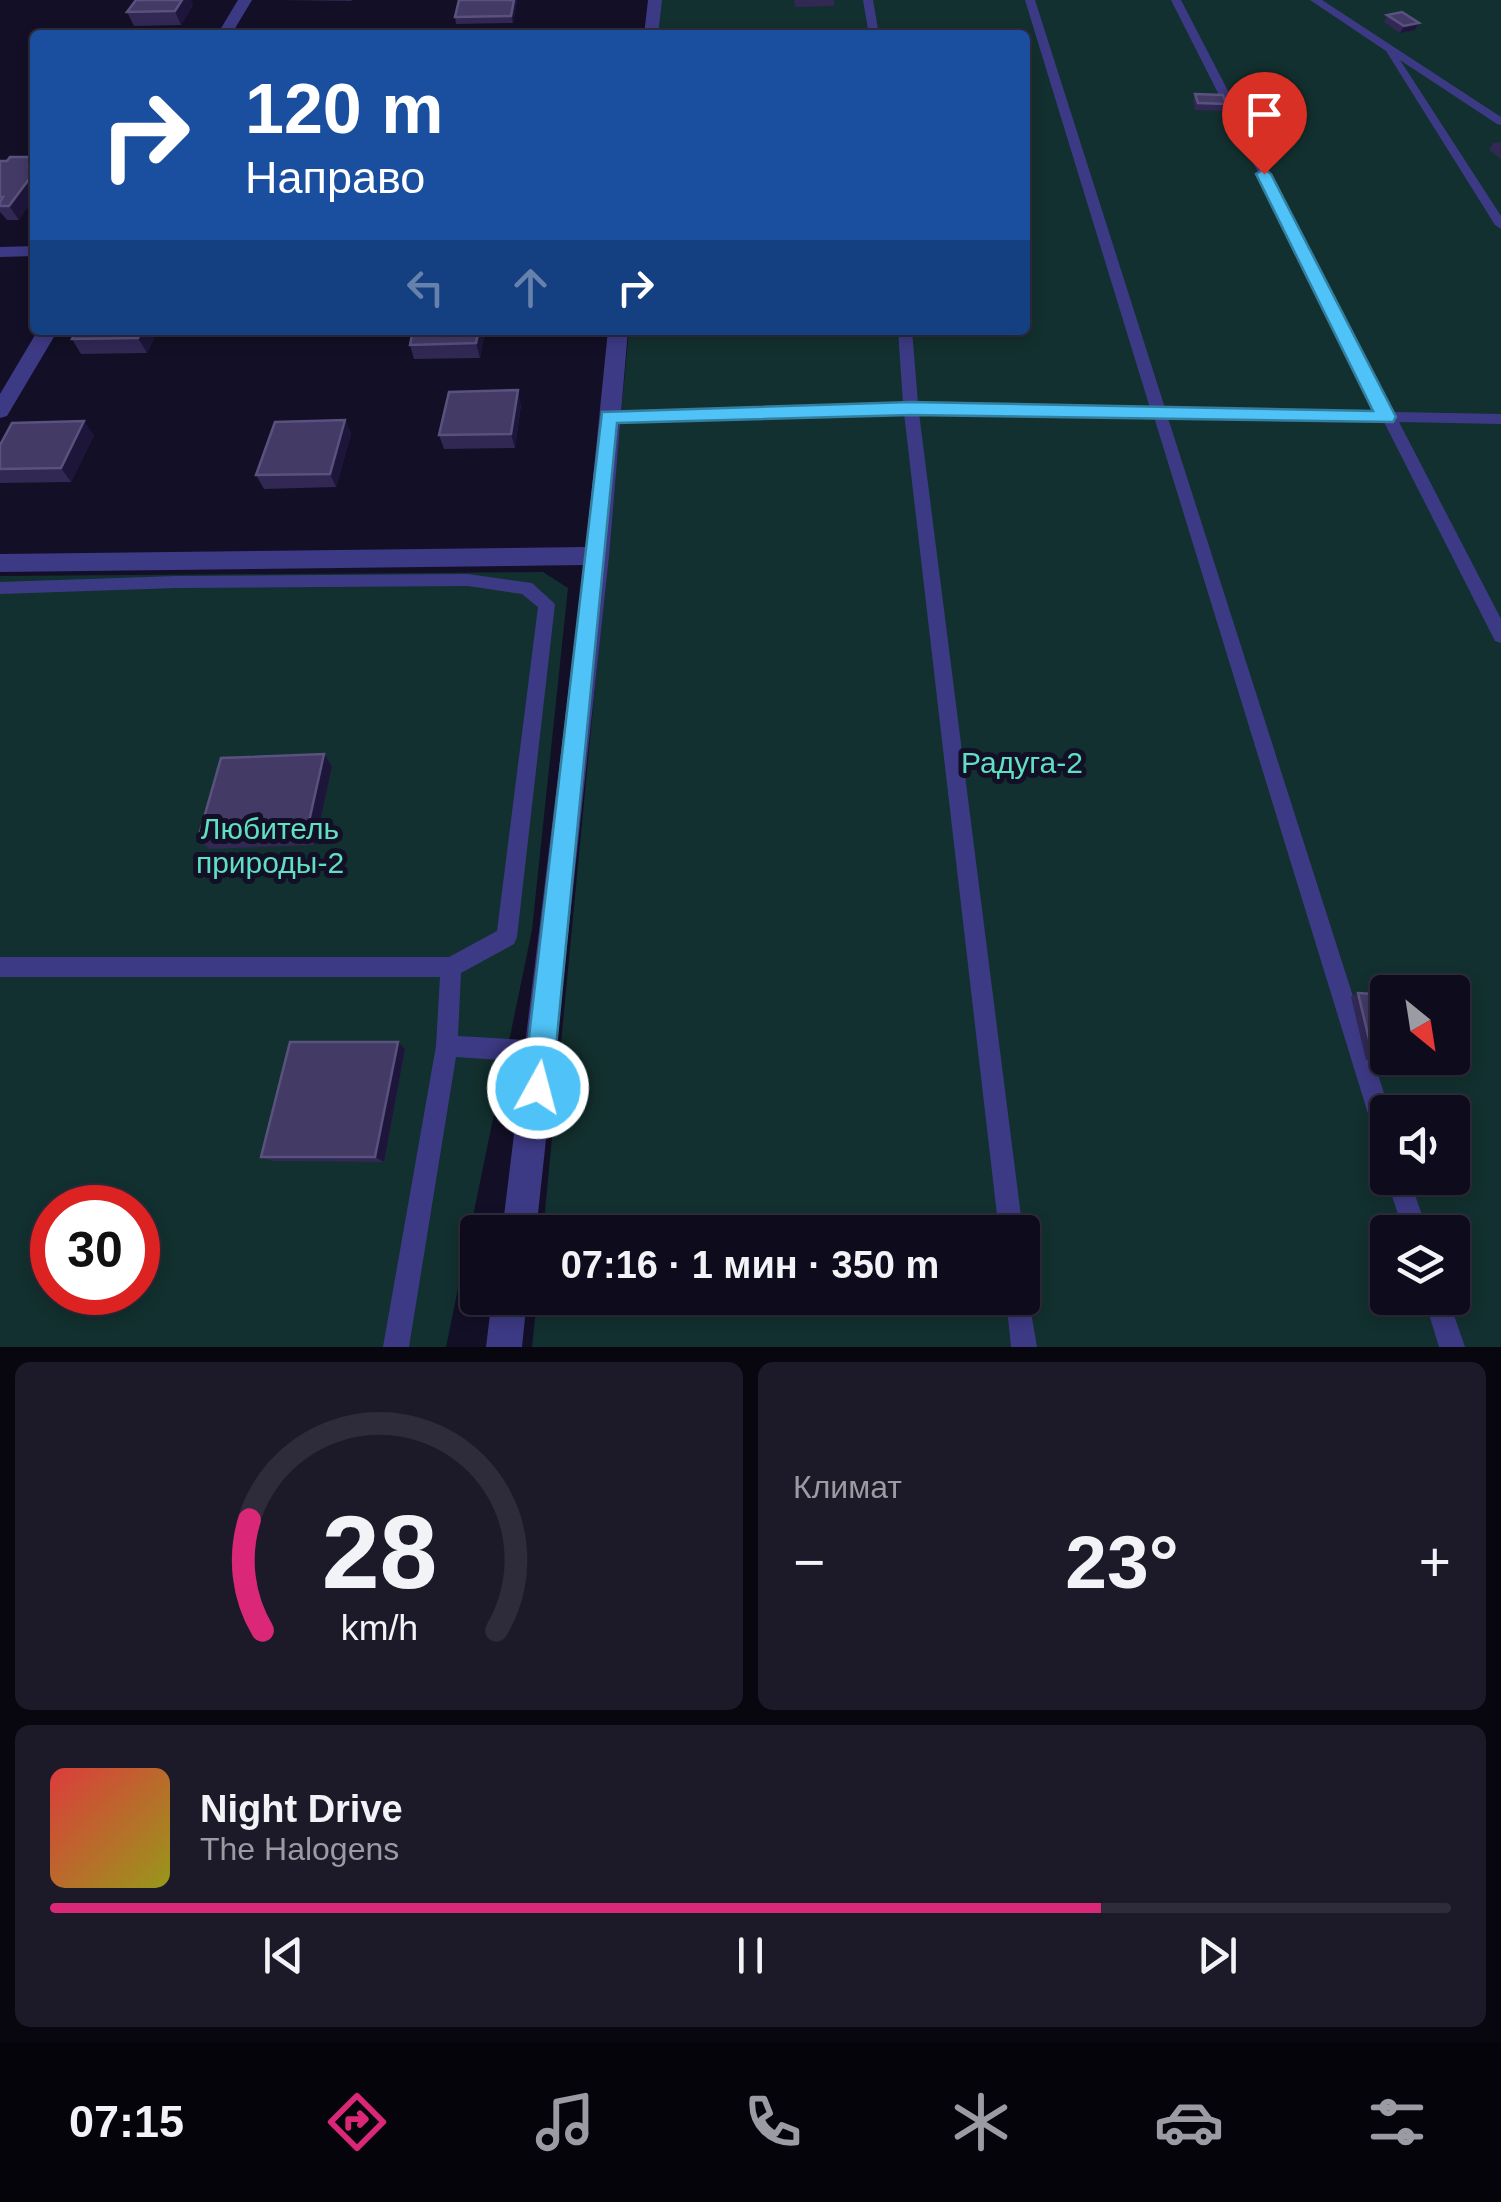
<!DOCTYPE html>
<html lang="ru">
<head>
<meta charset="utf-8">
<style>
  :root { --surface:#0e0b1c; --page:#1c1929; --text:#f1f3f6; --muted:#9b9ba3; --line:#2e2b3b; --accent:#db2777 }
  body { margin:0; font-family:Arial,sans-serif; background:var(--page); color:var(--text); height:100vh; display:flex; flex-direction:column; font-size:38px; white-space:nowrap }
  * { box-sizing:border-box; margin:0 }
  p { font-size:32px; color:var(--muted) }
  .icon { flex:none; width:55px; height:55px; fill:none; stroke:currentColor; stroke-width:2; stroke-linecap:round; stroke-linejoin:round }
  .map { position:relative; height:1347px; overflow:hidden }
  .details { display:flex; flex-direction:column; gap:15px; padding:15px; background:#08060f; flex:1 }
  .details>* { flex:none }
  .banner { position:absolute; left:30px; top:30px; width:1000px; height:305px; border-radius:10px; box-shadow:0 5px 15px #0003,0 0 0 2px var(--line); background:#1a4fa0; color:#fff; overflow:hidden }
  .needle { width:65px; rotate:150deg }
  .tools { position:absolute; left:1370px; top:975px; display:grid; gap:20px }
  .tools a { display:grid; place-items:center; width:100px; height:100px; border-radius:10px; background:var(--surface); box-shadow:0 5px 15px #0003,0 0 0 2px var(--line); font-size:50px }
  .speed { position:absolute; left:30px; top:1185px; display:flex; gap:20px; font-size:50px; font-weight:700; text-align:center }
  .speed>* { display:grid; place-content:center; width:130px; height:130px; border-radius:50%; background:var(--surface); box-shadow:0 5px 15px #0003,0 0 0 2px var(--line); line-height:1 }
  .speed .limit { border:15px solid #d22; background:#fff; color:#111 }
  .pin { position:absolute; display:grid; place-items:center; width:85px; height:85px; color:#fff; margin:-102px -42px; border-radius:50% 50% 50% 0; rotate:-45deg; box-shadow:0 0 10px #0007 }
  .pin .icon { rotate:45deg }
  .me { position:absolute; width:110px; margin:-55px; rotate:7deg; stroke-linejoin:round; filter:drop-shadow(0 0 8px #0008) }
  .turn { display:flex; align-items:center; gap:35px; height:210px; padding:0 50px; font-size:45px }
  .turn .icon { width:130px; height:130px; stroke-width:2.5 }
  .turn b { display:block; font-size:70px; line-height:85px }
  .lanes { display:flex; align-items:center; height:95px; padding:0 50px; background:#0003; justify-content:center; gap:50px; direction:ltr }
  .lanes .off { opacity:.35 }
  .big { font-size:75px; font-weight:600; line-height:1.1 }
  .details .card { flex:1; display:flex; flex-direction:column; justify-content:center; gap:15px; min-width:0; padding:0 35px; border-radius:15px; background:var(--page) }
  .details .dial { align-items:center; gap:0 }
  .dial svg { height:260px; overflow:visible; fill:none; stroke:var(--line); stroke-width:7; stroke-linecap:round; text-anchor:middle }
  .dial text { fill:var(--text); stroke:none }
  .song { display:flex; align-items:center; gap:30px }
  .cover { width:120px; height:120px; border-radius:15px; background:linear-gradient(135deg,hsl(0 70% 55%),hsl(60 70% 35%)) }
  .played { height:10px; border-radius:5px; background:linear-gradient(90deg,var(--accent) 75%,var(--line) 75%) }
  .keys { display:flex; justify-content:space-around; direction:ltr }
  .heat { display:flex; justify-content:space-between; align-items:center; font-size:55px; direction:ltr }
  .details .tiles { flex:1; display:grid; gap:15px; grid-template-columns:1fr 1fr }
  .card:last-child { grid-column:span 2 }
  .trip { position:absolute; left:460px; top:1215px; width:580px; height:100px; border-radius:10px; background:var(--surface); box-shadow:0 5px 15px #0003,0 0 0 2px var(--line); font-weight:600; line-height:100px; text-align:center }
  .menu { display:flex; height:160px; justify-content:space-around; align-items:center; background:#06040b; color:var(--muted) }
  .menu .icon { width:70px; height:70px }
  .menu .selected { color:var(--accent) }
  .menu b { font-size:45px; color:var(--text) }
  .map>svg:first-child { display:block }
  .green { fill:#12302f; fill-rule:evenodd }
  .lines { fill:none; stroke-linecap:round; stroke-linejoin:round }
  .lane { fill:#3d3a85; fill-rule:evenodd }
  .street { fill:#3d3a85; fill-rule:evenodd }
  .wall { fill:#312854 }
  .shaded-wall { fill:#1d163a }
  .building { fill:#433a66; stroke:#5a527e; stroke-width:2.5 }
  .route { fill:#4fc3f7; stroke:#337fa1; stroke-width:2.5 }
  .labels { text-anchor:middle; stroke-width:10; stroke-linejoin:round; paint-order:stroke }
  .park-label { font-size:30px; fill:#5fe0c0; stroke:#130f26 }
</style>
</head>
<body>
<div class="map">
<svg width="1501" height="1347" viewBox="0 0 1501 1347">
  <rect width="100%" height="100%" fill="#130f26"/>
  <g class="green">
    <path d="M 660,0 L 1501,0 L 1501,1347 L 532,1347 L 537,1298 L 1022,1298 L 1022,1232 L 543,1232 L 629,330 L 1025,330 L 1025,35 L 657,35 ZM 1388,992 L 1452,992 L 1452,1058 L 1388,1058 ZM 1388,1112 L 1452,1112 L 1452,1178 L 1388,1178 ZM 1388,1232 L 1452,1232 L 1452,1298 L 1388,1298 Z"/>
    <path d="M 543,572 L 568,588 L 532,930 L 446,1347 L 0,1347 L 0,576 ZM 52,1208 L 138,1208 L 138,1292 L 52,1292 Z"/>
  </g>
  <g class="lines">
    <g class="lane">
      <polygon points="863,0 873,0 879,35 869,35"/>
      <polygon points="1025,0 1035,0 1165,408 1379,412 1171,0 1181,0 1394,412 1501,414 1501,424 1399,422 1501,619 1501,643 1495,641 1384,422 1168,418 1390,1112 1388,1112 1388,1154 1380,1151 1377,1143 1154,417 919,413 1023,1232 1022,1233 999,1232 904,413 609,422 602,417 609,412 903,403 898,330 912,330 918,403 1150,408"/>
      <polygon points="1310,0 1322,0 1501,117 1501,125 1497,124 1400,60 1501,216 1501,229 1495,225 1386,51"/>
      <polygon points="468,574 532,583 555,604 517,937 514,944 461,973 458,1036 542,1041 550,1044 553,1052 550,1060 542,1063 456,1057 409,1347 383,1347 436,1046 440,977 0,977 0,957 449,957 497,931 538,607 522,594 468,586 176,588 0,594 0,582 176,576"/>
      <polygon points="1388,1175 1388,1178 1409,1178 1428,1232 1404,1232 1386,1178"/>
      <polygon points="1022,1287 1027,1289 1037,1347 1011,1347 1006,1298 1022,1298"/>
      <polygon points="1424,1298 1448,1298 1465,1347 1439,1347"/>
    </g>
    <g class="street">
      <polygon points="238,0 252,0 231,35 217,35"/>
      <polygon points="648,0 662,0 658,35 644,35"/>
      <polygon points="35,246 35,256 0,257 0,247"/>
      <polygon points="38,330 58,330 7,416 0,418 0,394"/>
      <polygon points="608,330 628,330 609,556 536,1232 502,1232 584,565 0,572 0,554 586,547"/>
      <polygon points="492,1298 527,1298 522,1347 486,1347"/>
    </g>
  </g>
  <g class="wall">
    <polygon points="281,0 352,0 351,1"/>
    <polygon points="459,0 517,0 513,23 456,24 455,17"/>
    <polygon points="794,0 834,0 834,6 795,7"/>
    <polygon points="193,5 181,25 134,26 127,12"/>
    <polygon points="1387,15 1419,23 1415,30 1400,33 1384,22"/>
    <polygon points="1195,94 1226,104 1223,111 1195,110 1193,101"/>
    <polygon points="1501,142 1501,159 1489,150 1493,143"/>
    <polygon points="0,161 19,220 7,220 0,212"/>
    <polygon points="77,330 158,330 147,353 81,354 72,339"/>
    <polygon points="413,330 485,330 480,358 414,359 410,345"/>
    <polygon points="521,404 515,448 444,449 439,435"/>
    <polygon points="345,420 351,434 336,487 264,489 256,475"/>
    <polygon points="94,435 71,482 0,483 0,445"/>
    <polygon points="324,754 332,766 315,845 209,849 198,839"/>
    <polygon points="1358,993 1409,1060 1401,1063 1366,1060 1351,997"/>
    <polygon points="405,1049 384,1162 273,1161 261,1157"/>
  </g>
  <g class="shaded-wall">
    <polygon points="182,0 191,0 193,5 181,25 175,11"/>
    <polygon points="514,0 517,0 513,23 511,16"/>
    <polygon points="1419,23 1415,30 1400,33 1404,26"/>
    <polygon points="35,157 35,197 19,220 9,206 29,166"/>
    <polygon points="142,330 158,330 147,353 138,338"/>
    <polygon points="479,330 485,330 480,358 476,343"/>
    <polygon points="518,390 521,404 515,448 511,434"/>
    <polygon points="345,420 351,434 336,487 330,474"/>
    <polygon points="84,421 94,435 71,482 61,468"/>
    <polygon points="324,754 332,766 315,845 306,835"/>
    <polygon points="398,1042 405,1049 384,1162 375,1157"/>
  </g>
  <g class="building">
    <polygon points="136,0 182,0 175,11 127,12"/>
    <polygon points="459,0 514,0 511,16 455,17"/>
    <polygon points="1402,12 1419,23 1404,26 1387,15"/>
    <polygon points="257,33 313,33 312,35 256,35"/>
    <polygon points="1195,94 1223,95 1226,104 1198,103"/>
    <polygon points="10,157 35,157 29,166 35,166 35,171 9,206 0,206 0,202 3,197 0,197 0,161 7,161"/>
    <polygon points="77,330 142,330 138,338 72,339"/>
    <polygon points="413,330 479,330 476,343 410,345"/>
    <polygon points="518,390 511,434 439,435 449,392"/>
    <polygon points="345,420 330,474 256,475 275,422"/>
    <polygon points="84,421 61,468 0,469 0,445 12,423"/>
    <polygon points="324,754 306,835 198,839 221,758"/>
    <polygon points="1358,993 1388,995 1388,1058 1408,1058 1409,1060 1373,1056"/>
    <polygon points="290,1042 398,1042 375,1157 261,1157"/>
  </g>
  <polygon class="route" points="1264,169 1271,174 1396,417 1393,422 911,415 617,423 552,1088 548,1099 538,1103 527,1099 523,1088 602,412 911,402 1373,411 1256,174"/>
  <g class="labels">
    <g class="park-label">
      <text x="1022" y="773">Радуга-2</text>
      <text x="270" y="839">Любитель<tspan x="270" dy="34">природы-2</tspan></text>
    </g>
  </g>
</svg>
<div class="tools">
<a><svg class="needle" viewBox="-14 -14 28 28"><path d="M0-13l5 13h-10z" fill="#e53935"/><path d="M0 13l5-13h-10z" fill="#9b9ba3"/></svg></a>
<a><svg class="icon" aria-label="sound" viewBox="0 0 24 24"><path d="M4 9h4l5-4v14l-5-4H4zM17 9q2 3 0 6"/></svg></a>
<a><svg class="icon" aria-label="layers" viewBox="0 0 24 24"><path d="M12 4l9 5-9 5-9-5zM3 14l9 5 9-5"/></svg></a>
</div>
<div class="speed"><div class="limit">30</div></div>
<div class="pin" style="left:1264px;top:174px;background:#d93025"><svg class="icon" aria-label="arrive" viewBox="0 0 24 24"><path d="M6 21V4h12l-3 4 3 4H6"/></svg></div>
<svg class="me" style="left:538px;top:1088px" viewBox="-20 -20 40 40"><circle r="17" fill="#4fc3f7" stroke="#fff" stroke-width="3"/><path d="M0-11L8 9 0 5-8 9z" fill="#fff"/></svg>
<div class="trip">07:16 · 1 мин · 350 m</div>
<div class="banner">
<div class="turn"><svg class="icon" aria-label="right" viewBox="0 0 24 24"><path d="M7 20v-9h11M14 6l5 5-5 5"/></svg><div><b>120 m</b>Направо</div></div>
<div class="lanes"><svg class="icon off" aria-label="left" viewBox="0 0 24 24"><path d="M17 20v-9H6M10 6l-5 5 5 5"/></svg><svg class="icon off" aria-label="ahead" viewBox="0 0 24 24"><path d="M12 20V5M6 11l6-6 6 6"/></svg><svg class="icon" aria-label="right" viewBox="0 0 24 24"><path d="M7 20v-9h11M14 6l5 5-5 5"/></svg></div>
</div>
</div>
<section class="details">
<div class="tiles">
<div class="card dial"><svg viewBox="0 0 100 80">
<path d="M14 69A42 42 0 1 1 86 69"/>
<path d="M14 69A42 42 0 0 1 10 35" stroke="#db2777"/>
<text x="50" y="56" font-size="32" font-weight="700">28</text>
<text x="50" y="72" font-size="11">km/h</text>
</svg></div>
<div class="card"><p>Климат</p>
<div class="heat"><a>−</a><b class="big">23°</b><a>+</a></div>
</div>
<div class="card">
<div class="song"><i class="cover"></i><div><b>Night Drive</b><p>The Halogens</p></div></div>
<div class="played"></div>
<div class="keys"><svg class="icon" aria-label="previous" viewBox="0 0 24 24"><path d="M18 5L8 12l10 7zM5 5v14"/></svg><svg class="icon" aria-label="pause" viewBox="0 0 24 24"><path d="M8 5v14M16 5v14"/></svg><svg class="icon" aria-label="next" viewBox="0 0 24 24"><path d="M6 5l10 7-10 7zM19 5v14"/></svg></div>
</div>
</div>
</section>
<nav class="menu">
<b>07:15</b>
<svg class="icon selected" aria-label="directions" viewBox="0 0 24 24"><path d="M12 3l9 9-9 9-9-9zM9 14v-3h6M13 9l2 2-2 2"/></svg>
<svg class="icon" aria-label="music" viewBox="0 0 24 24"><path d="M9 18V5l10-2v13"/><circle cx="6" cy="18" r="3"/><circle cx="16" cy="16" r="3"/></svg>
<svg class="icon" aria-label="phone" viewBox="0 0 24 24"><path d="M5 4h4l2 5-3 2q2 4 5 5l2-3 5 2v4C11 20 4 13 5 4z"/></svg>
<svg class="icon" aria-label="climate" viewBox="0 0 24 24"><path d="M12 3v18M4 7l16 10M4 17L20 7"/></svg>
<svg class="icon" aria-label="car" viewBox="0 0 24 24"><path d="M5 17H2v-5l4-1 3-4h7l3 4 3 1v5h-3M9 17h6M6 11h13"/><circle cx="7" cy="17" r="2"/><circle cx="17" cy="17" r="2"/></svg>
<svg class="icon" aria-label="filters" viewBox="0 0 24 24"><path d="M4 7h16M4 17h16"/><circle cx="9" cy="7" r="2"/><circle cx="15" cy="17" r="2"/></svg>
</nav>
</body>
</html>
